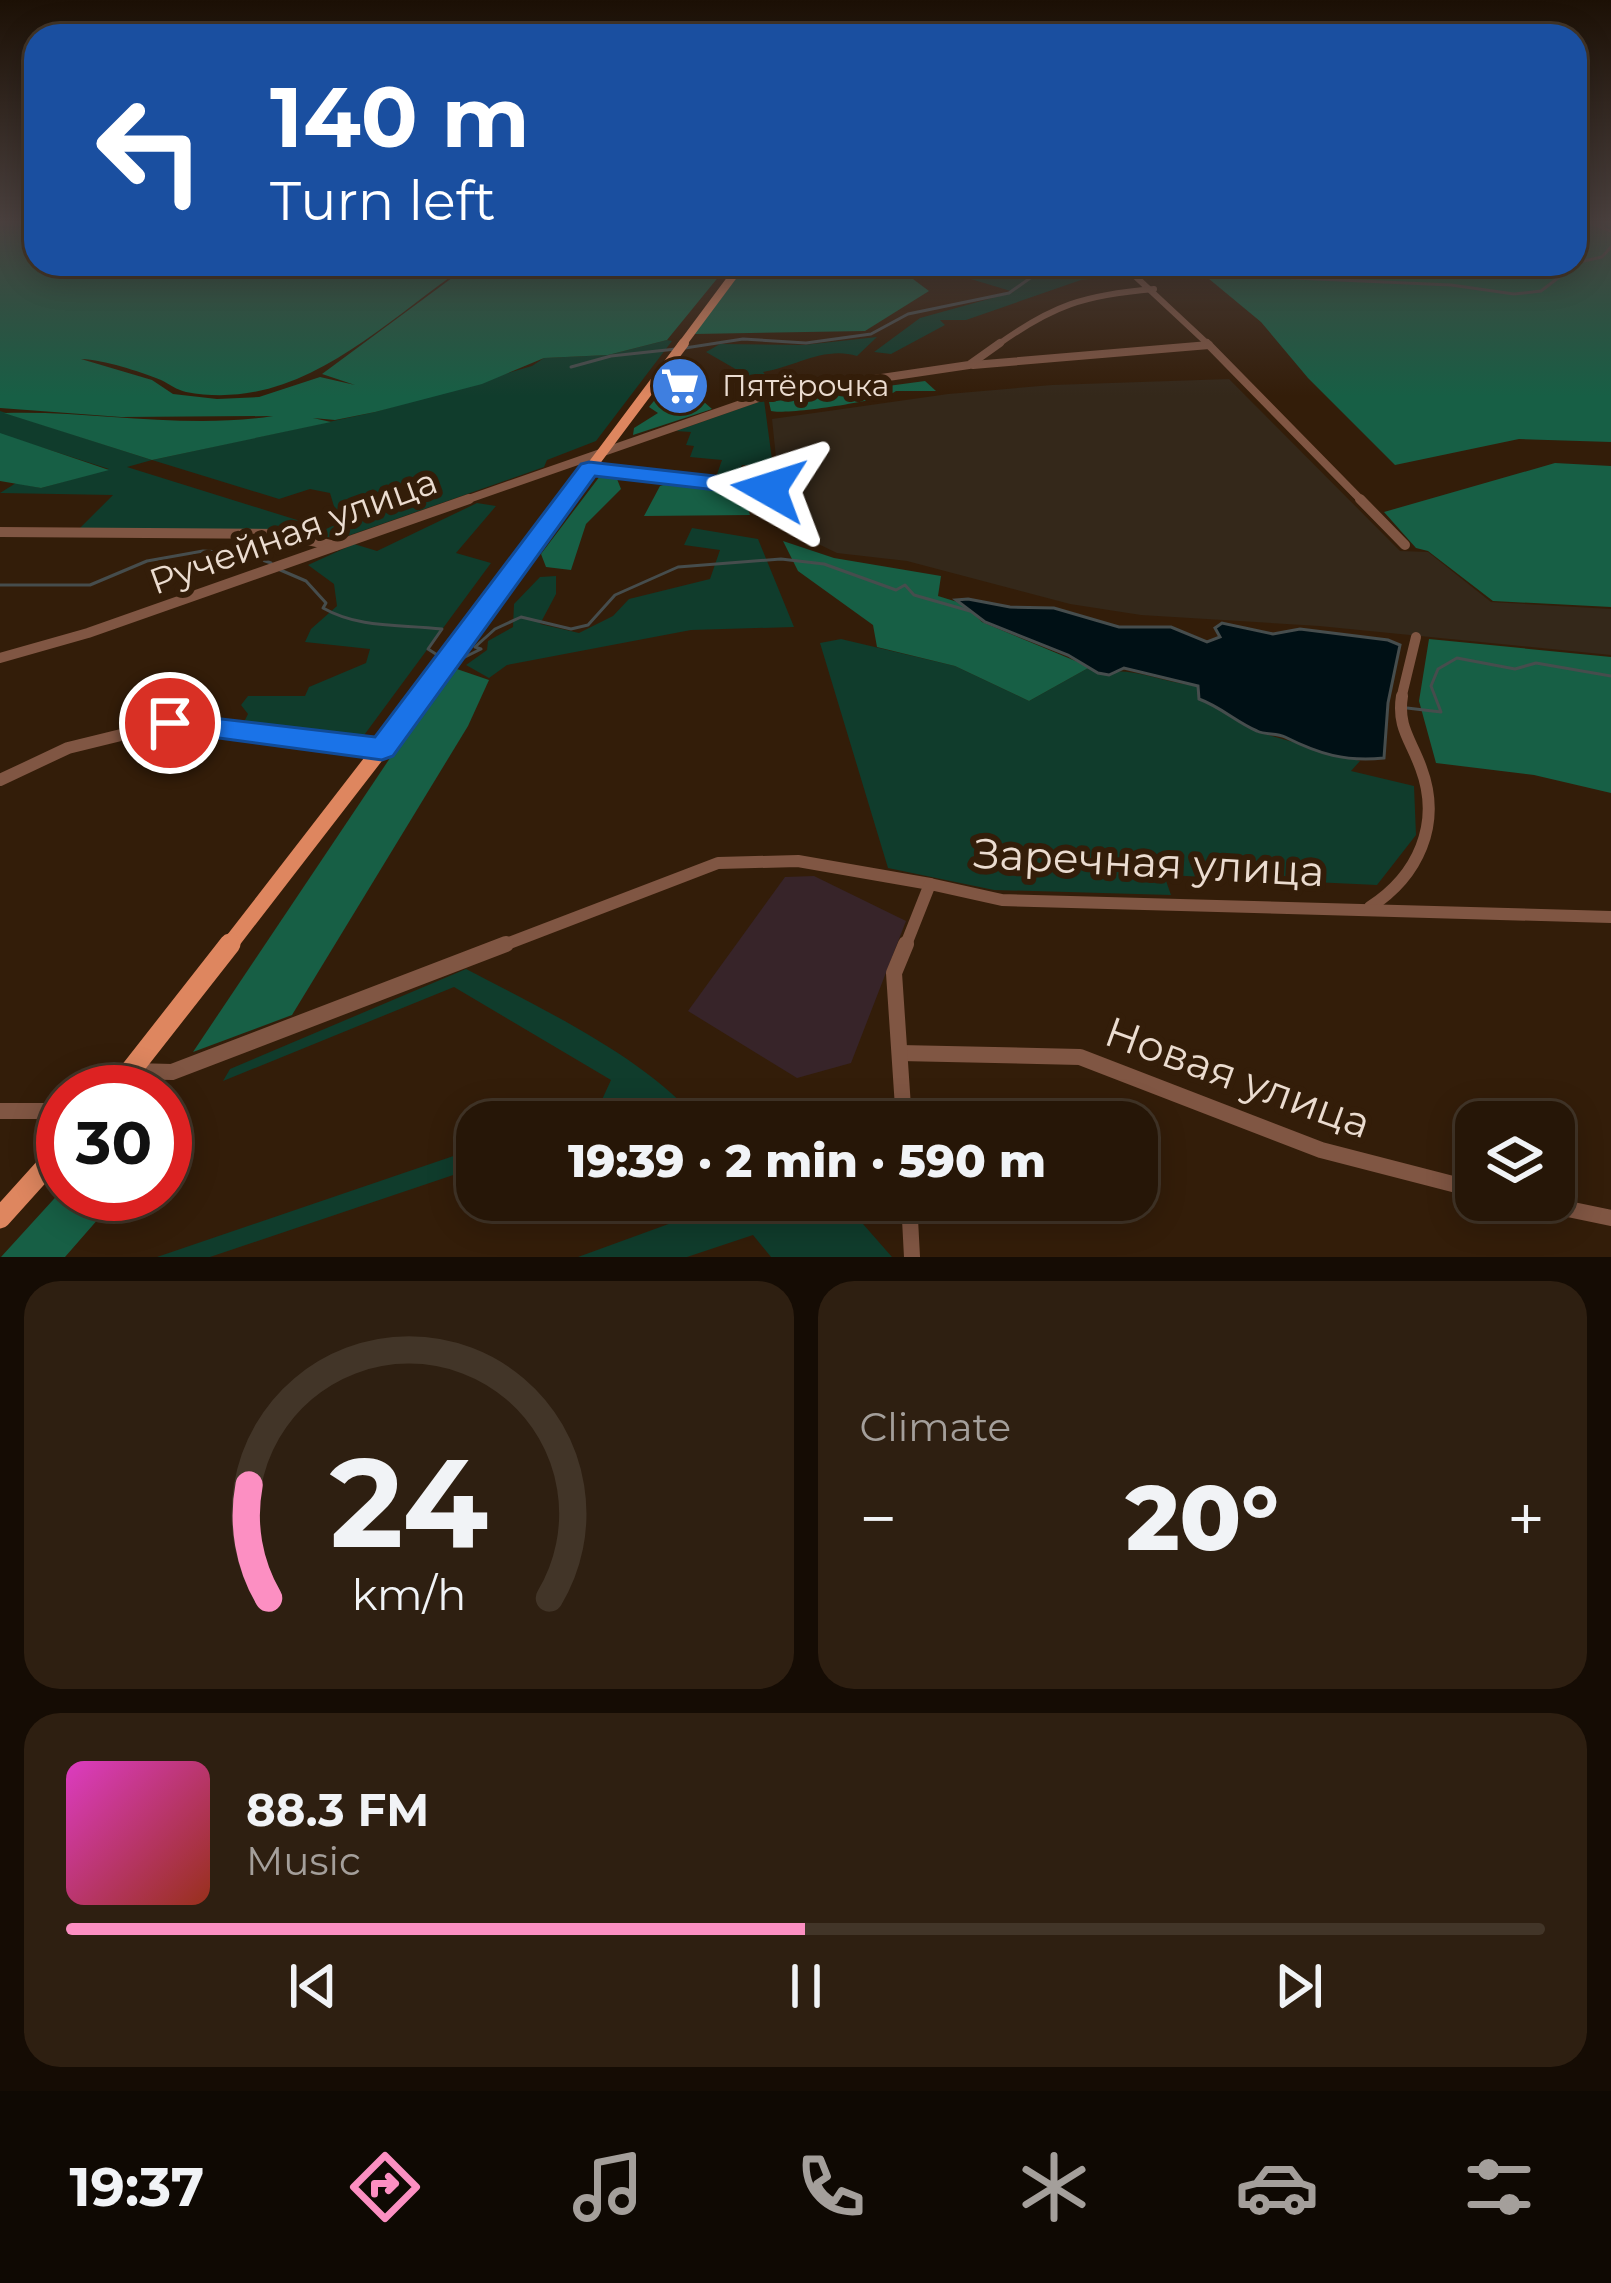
<!DOCTYPE html>
<html lang="en">
<head>
<meta charset="utf-8">
<style>
  :root { --surface:#261607; --page:#2e1f11; --text:#f1f3f6; --muted:#a49f9b; --line:#423528; --accent:#fc8fc2 }
  body { margin:0; font-family:Montserrat,sans-serif; background:var(--page); color:var(--text); height:100vh; display:flex; flex-direction:column; font-size:45px; white-space:nowrap }
  * { box-sizing:border-box; margin:0 }
  p { font-size:39px; color:var(--muted) }
  .icon { flex:none; width:66px; height:66px; fill:none; stroke:currentColor; stroke-width:2; stroke-linecap:round; stroke-linejoin:round }
  .map { position:relative; height:1257px; overflow:hidden }
  .panel { display:flex; flex-direction:column; gap:24px; padding:24px; background:#150c04; flex:1 }
  .panel>* { flex:none }
  .banner { position:absolute; left:24px; top:24px; width:1563px; height:252px; border-radius:36px; box-shadow:0 6px 30px #0003,0 0 0 3px var(--line); background:#1a4fa0; color:#fff; overflow:hidden }
  .buttons { position:absolute; left:1455px; top:1101px; display:grid; gap:24px }
  .buttons a { display:grid; place-items:center; width:120px; height:120px; border-radius:24px; background:var(--surface); box-shadow:0 6px 30px #0003,0 0 0 3px var(--line); font-size:60px }
  .speed { position:absolute; left:36px; top:1065px; display:flex; gap:24px; font-size:60px; font-weight:700; text-align:center }
  .speed>* { display:grid; place-content:center; width:156px; height:156px; border-radius:50%; background:var(--surface); box-shadow:0 6px 30px #0003,0 0 0 3px var(--line); line-height:1 }
  .speed .limit { border:18px solid #d22; background:#fff; color:#111 }
  .pin { position:absolute; display:grid; place-items:center; width:102px; height:102px; color:#fff; margin:-51px; border:6px solid #fff; border-radius:50%; box-shadow:0 3px 12px #0007 }
  .me { position:absolute; width:132px; margin:-66px; rotate:276deg; stroke-linejoin:round; filter:drop-shadow(0 0 9px #0008) }
  .turn { display:flex; align-items:center; gap:42px; height:252px; padding:0 48px; font-size:54px }
  .turn .icon { width:156px; height:156px; stroke-width:2.5 }
  .turn b { display:block; font-size:84px; line-height:102px }
  .big { font-size:90px; font-weight:800; line-height:1.1 }
  .panel .widget { flex:1; display:flex; flex-direction:column; justify-content:center; gap:18px; min-width:0; padding:0 42px; border-radius:36px; background:var(--page) }
  .panel .dial { align-items:center; gap:0 }
  .dial svg { height:312px; overflow:visible; fill:none; stroke:var(--line); stroke-width:7; stroke-linecap:round; text-anchor:middle }
  .dial text { fill:var(--text); stroke:none }
  .song { display:flex; align-items:center; gap:36px }
  .cover { width:144px; height:144px; border-radius:18px; background:linear-gradient(135deg,hsl(310 70% 55%),hsl(10 70% 35%)) }
  .played { height:12px; border-radius:6px; background:linear-gradient(90deg,var(--accent) 50%,var(--line) 50%) }
  .keys { display:flex; justify-content:space-around; direction:ltr }
  .heat { display:flex; justify-content:space-between; align-items:center; font-size:66px; direction:ltr }
  .panel .tiles { flex:1; display:grid; gap:24px; grid-template-columns:1fr 1fr }
  .widget:last-child { grid-column:span 2 }
  .trip { position:absolute; left:456px; top:1101px; width:702px; height:120px; border-radius:36px; background:var(--surface); box-shadow:0 6px 30px #0003,0 0 0 3px var(--line); font-weight:800; line-height:120px; text-align:center }
  .tab-bar { display:flex; height:192px; justify-content:space-around; align-items:center; background:#0f0903; color:var(--muted) }
  .tab-bar .icon { width:84px; height:84px }
  .tab-bar .on { color:var(--accent) }
  .tab-bar b { font-size:54px; color:var(--text) }
  .map>svg:first-child { display:block }
  .industrial { fill:#34281a }
  .education { fill:#372429 }
  .green { fill:#103c2c; fill-rule:evenodd }
  .forest { fill:#175f45 }
  .water { fill:#001015; stroke:#464d4d; stroke-width:3 }
  .lines { fill:none; stroke-linecap:round; stroke-linejoin:round }
  .stream { stroke:#464d4d; stroke-width:3 }
  .minor-far4 { stroke:#805643; stroke-width:6 }
  .minor-far3 { stroke:#805643; stroke-width:8 }
  .minor-far2 { stroke:#805643; stroke-width:10 }
  .minor-far1 { stroke:#805643; stroke-width:12 }
  .minor { stroke:#805643; stroke-width:16 }
  .major-far4 { stroke:#de865f; stroke-width:8 }
  .major-far3 { stroke:#de865f; stroke-width:10 }
  .major-far2 { stroke:#de865f; stroke-width:14 }
  .major-far1 { stroke:#de865f; stroke-width:16 }
  .major { stroke:#de865f; stroke-width:21 }
  .route { fill:#1a73e8; stroke:#114b97; stroke-width:3 }
  .labels { text-anchor:middle; stroke-width:12; stroke-linejoin:round; paint-order:stroke }
  .far-poi-label { font-size:30px; fill:#ebdcd0; stroke:#331d09; text-anchor:start }
  .street-label { font-size:36px; fill:#ebdcd0; stroke:#331d09 }
  .near-street-label { font-size:42px; fill:#ebdcd0; stroke:#331d09 }
</style>
</head>
<body>
<div class="map">
<svg width="1611" height="1257" viewBox="0 0 1611 1257">
  <rect width="100%" height="100%" fill="#331d09"/>
  <polygon class="industrial" points="1229,379 1400,551 1428,552 1491,602 1611,609 1611,655 1319,626 1141,615 1070,604 907,561 837,553 762,517 770,488 778,477 772,419 948,394 1052,385"/>
  <polygon class="education" points="814,876 906,921 851,1063 797,1078 688,1011 785,877"/>
  <g class="green">
    <polygon points="1073,264 1124,264 1130,275 1081,280 966,320 940,320 945,325 891,354 874,352 920,318 1014,292 964,277 985,265 1048,278"/>
    <path d="M 877,337 L 857,356 C 824,346 795,367 763,372 L 768,378 L 758,382 L 706,352 L 720,344 L 804,345 Z"/>
    <path d="M 667,340 L 672,341 L 596,441 L 547,460 L 544,467 L 339,539 L 284,529 L 79,529 L 113,495 L 0,493 L 16,483 L 41,488 L 109,469 L 0,434 L 0,411 L 152,460 L 375,412 L 532,366 L 544,358 L 608,355 ZM 152,460 L 279,499 L 310,489 L 330,493 L 339,523 L 326,529 L 127,467 Z"/>
    <polygon points="764,400 773,467 742,465 737,479 716,477 722,460 690,457 694,446 686,445 691,432 676,431"/>
    <polygon points="477,503 496,506 456,553 491,563 362,738 242,726 248,714 241,705 248,696 305,696 309,687 366,663 370,649 305,642 311,629 337,606 334,584 308,565 354,544 377,551"/>
    <polygon points="692,528 758,539 794,627 691,630 507,665 489,678 466,665 487,650 488,641 513,627 514,604 540,577 556,576 556,594 540,624 579,633 613,616 629,599 710,579 720,550 684,545"/>
    <path d="M 841,639 L 955,666 L 1029,701 L 1090,667 L 1098,673 C 1135,666 1161,683 1199,686 L 1199,700 L 1223,708 L 1258,732 L 1360,761 L 1351,771 L 1414,786 L 1416,835 L 1377,885 L 1164,875 L 1171,895 L 994,890 L 888,868 L 820,643 Z"/>
    <path d="M 466,969 C 537,1006 650,1060 699,1122 L 665,1122 L 646,1110 L 608,1122 L 559,1122 L 600,1104 L 611,1080 L 454,987 L 223,1081 L 230,1069 Z"/>
    <polygon points="477,1148 477,1167 210,1257 157,1257"/>
    <polygon points="716,1200 761,1200 780,1223 818,1213 856,1216 892,1257 771,1257 753,1235 687,1257 578,1257 718,1206"/>
  </g>
  <g class="forest">
    <path d="M 0,220 L 36,220 L 36,264 L 446,264 L 463,268 C 379,326 298,413 186,392 C 177,390 169,384 161,380 C 138,371 105,360 81,359 L 152,380 L 173,394 L 217,399 L 259,397 L 320,377 L 355,385 L 322,374 L 460,272 L 498,273 L 480,264 L 729,264 L 667,340 L 608,355 L 544,358 L 482,384 L 375,412 L 335,420 L 313,418 L 331,422 L 152,460 L 4,413 C 92,410 185,430 273,416 L 121,417 L 0,408 Z"/>
    <polygon points="1575,220 1611,220 1611,442 1519,439 1395,465 1308,378 1261,322 1191,264 1575,264"/>
    <polygon points="747,264 893,264 929,291 865,331 694,334"/>
    <path d="M 925,381 L 936,391 L 896,391 C 884,401 786,415 771,411 L 769,402 Z"/>
    <polygon points="677,393 695,394 712,409 633,435 634,428 658,413 649,407 658,396"/>
    <polygon points="0,433 109,470 41,488 0,481"/>
    <polygon points="1555,463 1611,466 1611,607 1493,601 1428,551 1416,548 1384,512"/>
    <polygon points="600,476 617,479 621,489 586,524 571,570 546,567 541,554"/>
    <polygon points="676,481 741,488 750,515 644,516 660,486"/>
    <polygon points="783,541 834,558 941,576 938,596 964,604 982,622 1090,667 1029,701 955,666 877,647 873,625 798,571"/>
    <polygon points="1429,639 1611,657 1611,793 1534,775 1436,763 1419,701"/>
    <polygon points="451,667 489,680 468,726 292,1015 193,1052"/>
    <polygon points="63,1189 63,1194 120,1194 65,1257 1,1257"/>
  </g>
  <path class="water" d="M 968,599 L 1010,607 L 1054,608 L 1119,627 L 1171,627 L 1207,642 L 1220,637 L 1215,628 L 1222,623 L 1273,634 L 1300,629 L 1388,640 L 1400,645 L 1388,703 L 1384,758 C 1345,762 1319,754 1285,737 C 1277,733 1265,735 1257,731 C 1236,722 1221,707 1199,699 L 1198,686 L 1124,668 L 1109,675 L 1098,673 L 1068,655 L 985,622 L 956,600 Z"/>
  <g class="lines">
    <g class="stream">
      <polyline points="1583,220 1611,231"/>
      <polyline points="1199,264 1294,278 1451,285 1514,294 1541,291 1579,262 1602,257 1611,247"/>
      <polyline points="685,348 743,339 806,343 871,334 908,314 1009,293 1050,264"/>
      <polyline points="571,367 611,356 676,349"/>
      <path d="M 278,569 L 306,581 L 326,603 L 323,608 C 360,629 401,624 442,629 L 428,649 L 442,658"/>
      <polyline points="0,585 90,585 147,561 203,551 242,553 271,563"/>
      <polyline points="457,661 481,649 475,647 495,629 521,617 571,629 588,625 615,595 678,567 781,559 824,564 896,590 905,585 914,595 970,611"/>
      <polyline points="1407,708 1441,712 1431,686 1438,669 1457,658 1515,669 1536,663 1611,676"/>
    </g>
    <g class="minor-far4">
      <polyline points="1136,277 1210,346"/>
      <path d="M 996,346 C 1053,305 1084,295 1154,289"/>
      <polyline points="1198,346 1209,345"/>
    </g>
    <g class="minor-far3">
      <polyline points="1207,343 1363,502"/>
      <polyline points="973,365 1209,345"/>
      <polyline points="589,469 769,489"/>
      <polyline points="460,502 767,395 969,365 1000,343"/>
    </g>
    <g class="minor-far2">
      <polyline points="1360,499 1405,545"/>
      <polyline points="0,532 281,534 335,546"/>
      <polyline points="0,658 88,633 469,499"/>
      <polyline points="1401,699 1416,637"/>
    </g>
    <g class="minor-far1">
      <polyline points="0,780 68,748 170,723 383,749"/>
      <path d="M 1370,907 C 1418,876 1442,824 1421,768 C 1411,740 1397,727 1402,696"/>
      <polyline points="499,947 718,863 798,861 930,884"/>
      <polyline points="905,947 930,884 1002,900 1611,917"/>
    </g>
    <g class="minor">
      <polyline points="900,1053 1080,1057 1321,1150 1476,1190"/>
      <polyline points="133,1071 172,1072 506,944"/>
      <polyline points="0,1111 63,1111"/>
      <polyline points="904,1122 894,973 906,944"/>
      <polyline points="909,1200 912,1257"/>
      <polyline points="1525,1200 1611,1218"/>
    </g>
    <polyline class="major-far4" points="681,346 742,264"/>
    <polyline class="major-far3" points="565,502 684,343"/>
    <polyline class="major-far2" points="420,699 568,499"/>
    <polyline class="major-far1" points="228,947 422,696"/>
    <g class="major">
      <polyline points="114,1092 230,944"/>
      <polyline points="0,1218 63,1148"/>
    </g>
  </g>
  <linearGradient id="sky" x2="0" y2="1"><stop stop-color="#1c1005"/><stop offset="0.56" stop-color="#4a403e"/><stop offset="1" stop-color="#4a403e" stop-opacity="0"/></linearGradient>
  <rect width="1611" height="396" fill="url(#sky)"/>
  <polygon class="route" points="589,462 769,482 781,489 769,496 595,476 393,756 382,760 160,730 155,723 170,713 375,737 581,464"/>
  <defs>
    <symbol id="supermarket-disc" viewBox="-11 -11 22 22"><circle r="9.5" fill="#3f7fe0" stroke="#331d09"/><path d="M-6-5.5h2.5l.6 2H6L4.5 2H-2.5L-4.4-4H-6ZM-1.5 3.2a1.3 1.3 0 1 0 .1 0ZM3 3.2a1.3 1.3 0 1 0 .1 0Z" fill="#fff"/></symbol>
  </defs>
  <g fill-rule="evenodd">
    <use href="#supermarket-disc" x="647" y="353" width="66" height="66"/>
  </g>
  <g class="labels">
    <g class="far-poi-label">
      <text x="722" y="396">Пятёрочка</text>
    </g>
    <g class="street-label">
      <text transform="translate(293 531) rotate(-20)" y="13">Ручейная улица</text>
    </g>
    <g class="near-street-label">
      <text transform="translate(1149 862) rotate(3)" y="15">Заречная улица</text>
      <text transform="translate(1238 1077) rotate(20)" y="15">Новая улица</text>
    </g>
  </g>
</svg>
<div class="buttons">
<a><svg class="icon" aria-label="layers" viewBox="0 0 24 24"><path d="M12 4l9 5-9 5-9-5zM3 14l9 5 9-5"/></svg></a>
</div>
<div class="speed"><div class="limit">30</div></div>
<div class="pin" style="left:170px;top:723px;background:#d93025"><svg class="icon" aria-label="arrive" viewBox="0 0 24 24"><path d="M6 21V4h12l-3 4 3 4H6"/></svg></div>
<svg class="me" style="left:769px;top:489px" viewBox="-20 -20 40 40"><path d="M0-17L14 15 0 8-14 15z" fill="#1a73e8" stroke="#fff" stroke-width="4"/></svg>
<div class="trip">19:39 · 2 min · 590 m</div>
<div class="banner">
<div class="turn"><svg class="icon" aria-label="left" viewBox="0 0 24 24"><path d="M17 20v-9H6M10 6l-5 5 5 5"/></svg><div><b>140 m</b>Turn left</div></div>
</div>
</div>
<section class="panel">
<div class="tiles">
<div class="widget dial"><svg viewBox="0 0 100 80">
<path d="M14 69A42 42 0 1 1 86 69"/>
<path d="M14 69A42 42 0 0 1 9 40" stroke="#fc8fc2"/>
<text x="50" y="56" font-size="32" font-weight="700">24</text>
<text x="50" y="72" font-size="11">km/h</text>
</svg></div>
<div class="widget"><p>Climate</p>
<div class="heat"><a>−</a><b class="big">20°</b><a>+</a></div>
</div>
<div class="widget">
<div class="song"><i class="cover"></i><div><b>88.3 FM</b><p>Music</p></div></div>
<div class="played"></div>
<div class="keys"><svg class="icon" aria-label="previous" viewBox="0 0 24 24"><path d="M18 5L8 12l10 7zM5 5v14"/></svg><svg class="icon" aria-label="pause" viewBox="0 0 24 24"><path d="M8 5v14M16 5v14"/></svg><svg class="icon" aria-label="next" viewBox="0 0 24 24"><path d="M6 5l10 7-10 7zM19 5v14"/></svg></div>
</div>
</div>
</section>
<nav class="tab-bar">
<b>19:37</b>
<svg class="icon on" aria-label="directions" viewBox="0 0 24 24"><path d="M12 3l9 9-9 9-9-9zM9 14v-3h6M13 9l2 2-2 2"/></svg>
<svg class="icon" aria-label="music" viewBox="0 0 24 24"><path d="M9 18V5l10-2v13"/><circle cx="6" cy="18" r="3"/><circle cx="16" cy="16" r="3"/></svg>
<svg class="icon" aria-label="phone" viewBox="0 0 24 24"><path d="M5 4h4l2 5-3 2q2 4 5 5l2-3 5 2v4C11 20 4 13 5 4z"/></svg>
<svg class="icon" aria-label="climate" viewBox="0 0 24 24"><path d="M12 3v18M4 7l16 10M4 17L20 7"/></svg>
<svg class="icon" aria-label="car" viewBox="0 0 24 24"><path d="M5 17H2v-5l4-1 3-4h7l3 4 3 1v5h-3M9 17h6M6 11h13"/><circle cx="7" cy="17" r="2"/><circle cx="17" cy="17" r="2"/></svg>
<svg class="icon" aria-label="filters" viewBox="0 0 24 24"><path d="M4 7h16M4 17h16"/><circle cx="9" cy="7" r="2"/><circle cx="15" cy="17" r="2"/></svg>
</nav>
</body>
</html>
